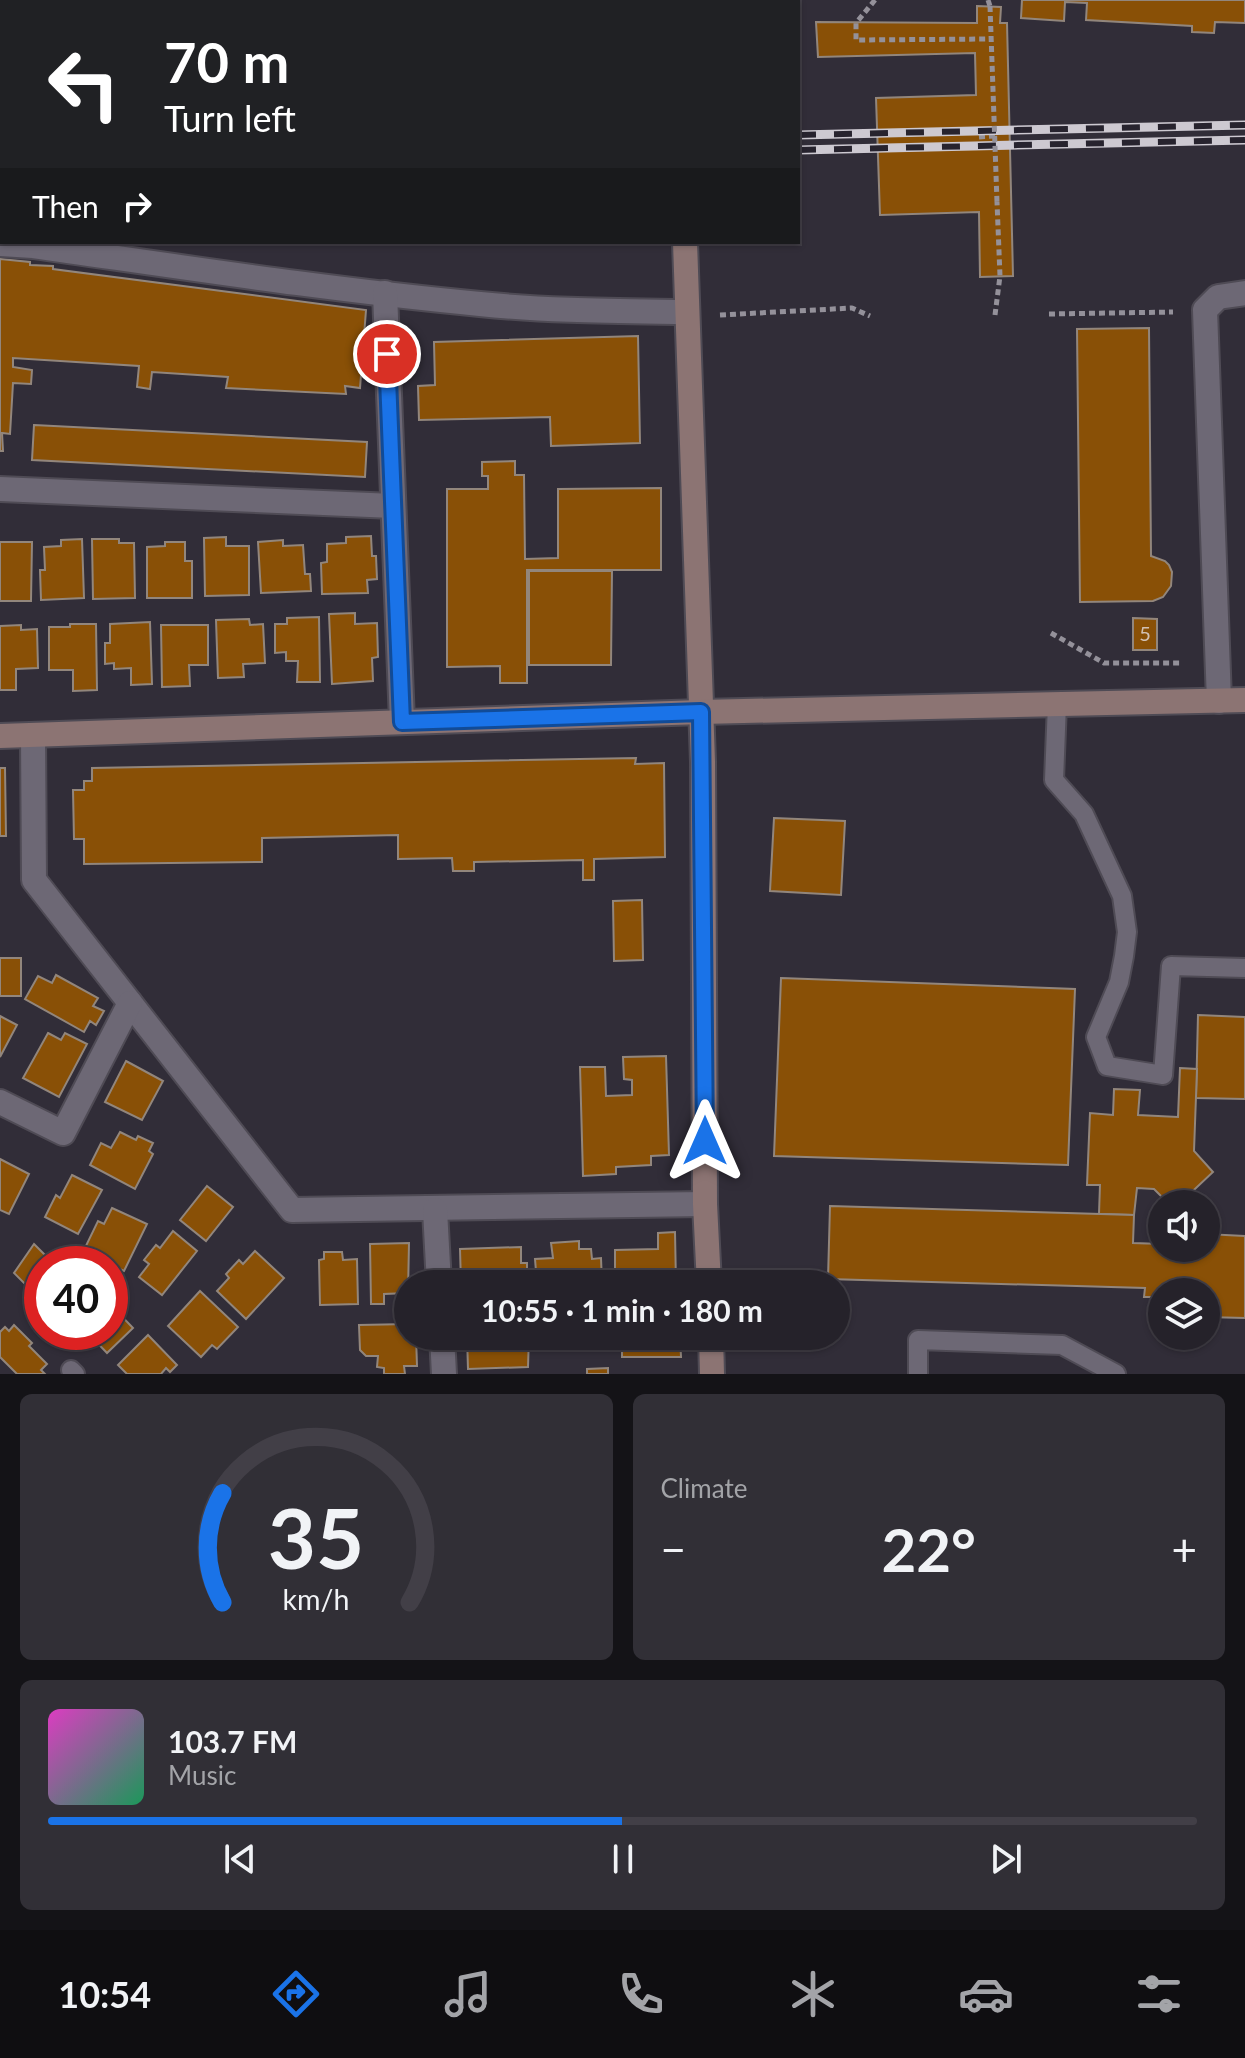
<!DOCTYPE html>
<html lang="en">
<head>
<meta charset="utf-8">
<style>
  :root { --surface:#25222a; --page:#312f36; --text:#f1f3f6; --muted:#a3a4a8; --line:#423f47; --accent:#1a73e8 }
  body { margin:0; font-family:Lato,sans-serif; background:var(--page); color:var(--text); height:100vh; display:flex; flex-direction:column; font-size:30px; white-space:nowrap }
  * { box-sizing:border-box; margin:0 }
  p { font-size:26px; color:var(--muted) }
  .icon { flex:none; width:44px; height:44px; fill:none; stroke:currentColor; stroke-width:2; stroke-linecap:round; stroke-linejoin:round }
  .map { position:relative; height:1374px; overflow:hidden }
  .sheet { display:flex; flex-direction:column; gap:20px; padding:20px; background:#141317; flex:1 }
  .sheet>* { flex:none }
  .top-card { position:absolute; left:0px; top:0px; width:800px; height:244px; box-shadow:0 2px 6px #0004,0 0 0 2px var(--line); background:#202124; color:#fff; overflow:hidden }
  .controls { position:absolute; left:1148px; top:1190px; display:grid; gap:16px }
  .controls a { display:grid; place-items:center; width:72px; height:72px; border-radius:50%; background:var(--surface); box-shadow:0 2px 6px #0004,0 0 0 2px var(--line); font-size:40px }
  .speed { position:absolute; left:24px; top:1246px; display:flex; gap:16px; font-size:40px; font-weight:700; text-align:center }
  .speed>* { display:grid; place-content:center; width:104px; height:104px; border-radius:50%; background:var(--surface); box-shadow:0 2px 6px #0004,0 0 0 2px var(--line); line-height:1 }
  .speed .limit { border:12px solid #d22; background:#fff; color:#111 }
  .pin { position:absolute; display:grid; place-items:center; width:68px; height:68px; color:#fff; margin:-34px; border:4px solid #fff; border-radius:50%; box-shadow:0 2px 8px #0007 }
  .me { position:absolute; width:88px; margin:-44px; rotate:0deg; stroke-linejoin:round; filter:drop-shadow(0 0 6px #0008) }
  .turn { display:flex; align-items:center; gap:28px; height:168px; padding:0 32px; font-size:36px }
  .turn .icon { width:104px; height:104px; stroke-width:2.5 }
  .turn b { display:block; font-size:56px; line-height:68px }
  .then { display:flex; align-items:center; height:76px; padding:0 32px; background:#0003; gap:16px; font-size:30px }
  .big { font-size:60px; font-weight:700; line-height:1.1 }
  .sheet .widget { flex:1; display:flex; flex-direction:column; justify-content:center; gap:12px; min-width:0; padding:0 28px; border-radius:12px; background:var(--page) }
  .sheet .dial { align-items:center; gap:0 }
  .dial svg { height:208px; overflow:visible; fill:none; stroke:var(--line); stroke-width:7; stroke-linecap:round; text-anchor:middle }
  .dial text { fill:var(--text); stroke:none }
  .song { display:flex; align-items:center; gap:24px }
  .cover { width:96px; height:96px; border-radius:12px; background:linear-gradient(135deg,hsl(310 70% 55%),hsl(150 70% 35%)) }
  .played { height:8px; border-radius:4px; background:linear-gradient(90deg,var(--accent) 50%,var(--line) 50%) }
  .keys { display:flex; justify-content:space-around; direction:ltr }
  .heat { display:flex; justify-content:space-between; align-items:center; font-size:44px; direction:ltr }
  .sheet .tiles { flex:1; display:grid; gap:20px; grid-template-columns:1fr 1fr }
  .widget:last-child { grid-column:span 2 }
  .trip { position:absolute; left:394px; top:1270px; width:456px; height:80px; border-radius:40px; background:var(--surface); box-shadow:0 2px 6px #0004,0 0 0 2px var(--line); font-weight:700; line-height:80px; text-align:center }
  .tab-bar { display:flex; height:128px; justify-content:space-around; align-items:center; background:#0f0e11; color:var(--muted) }
  .tab-bar .icon { width:56px; height:56px }
  .tab-bar .on { color:var(--accent) }
  .tab-bar b { font-size:36px; color:var(--text) }
  .map>svg:first-child { display:block }
  .building { fill:#895006; stroke:#92867c; stroke-width:2 }
  .lines { fill:none; stroke-linecap:round; stroke-linejoin:round }
  .lane-casing { stroke:#4f4b55; stroke-width:22 }
  .street-casing { stroke:#4f4b55; stroke-width:28 }
  .secondary-casing { stroke:#4f4b55; stroke-width:28 }
  .path { stroke:#94919a; stroke-width:5; stroke-dasharray:6 4; stroke-linecap:butt }
  .lane { stroke:#6d6875; stroke-width:18 }
  .street { stroke:#6d6875; stroke-width:24 }
  .secondary { stroke:#8c7473; stroke-width:24 }
  .rail-casing { stroke:#cdc9d1; stroke-width:9 }
  .rail { stroke:#27232e; stroke-width:6; stroke-dasharray:18; stroke-linecap:butt }
  .path-bridge { stroke:#94919a; stroke-width:5; stroke-dasharray:6 4; stroke-linecap:butt }
  .route-casing { stroke:#114b97; stroke-width:20 }
  .route { stroke:#1a73e8; stroke-width:14 }
  .labels { text-anchor:middle; stroke-width:8; stroke-linejoin:round; paint-order:stroke }
  .number-label { font-size:20px; fill:#d1c0b3 }
</style>
</head>
<body>
<div class="map">
<svg width="1245" height="1374" viewBox="0 0 1245 1374">
  <rect width="100%" height="100%" fill="#312d38"/>
  <g class="building">
    <rect x="15" y="0" width="53" height="2"/>
    <rect x="83" y="0" width="62" height="2"/>
    <polygon points="158,0 210,0 210,1 158,2"/>
    <rect x="224" y="0" width="47" height="2"/>
    <polygon points="1022,0 1245,0 1245,23 1215,22 1214,33 1192,32 1192,26 1086,20 1087,3 1065,2 1064,21 1021,18"/>
    <polygon points="977,6 1001,7 1000,23 1007,23 1013,276 980,277 979,212 880,215 876,98 976,95 975,53 818,57 816,22 977,23"/>
    <polygon points="0,259 30,262 30,265 53,266 53,269 366,310 360,388 345,386 346,394 226,388 228,377 152,372 150,389 137,387 139,366 13,358 13,367 32,370 31,384 13,383 10,434 2,433 3,451 0,451"/>
    <polygon points="1149,328 1151,556 1165,561 1169,565 1172,572 1171,586 1163,597 1153,601 1080,602 1077,329"/>
    <polygon points="638,336 640,443 551,446 550,417 419,420 418,386 435,385 434,342"/>
    <polygon points="34,425 367,442 365,477 32,460"/>
    <polygon points="515,461 515,475 524,475 525,559 558,558 558,489 661,488 661,570 527,570 527,683 500,683 500,666 447,667 447,489 488,489 488,476 482,476 482,462"/>
    <polygon points="371,536 372,556 376,556 377,579 367,580 368,593 322,594 321,563 327,562 327,544 346,543 346,537"/>
    <polygon points="226,537 226,546 249,546 249,595 205,596 204,538"/>
    <polygon points="82,539 84,598 41,600 40,570 45,570 44,547 61,546 61,540"/>
    <polygon points="92,539 119,539 119,543 134,543 135,598 93,599"/>
    <polygon points="283,540 283,546 303,545 305,574 310,574 311,591 261,593 258,542"/>
    <polygon points="0,542 32,542 31,601 0,601"/>
    <polygon points="165,542 185,542 185,561 192,561 192,598 147,598 147,547 165,546"/>
    <polygon points="529,571 612,571 611,665 529,665"/>
    <polygon points="355,613 355,624 377,623 378,657 372,658 373,681 332,684 329,614"/>
    <polygon points="319,617 320,682 297,682 298,661 286,661 286,652 275,653 275,624 287,624 287,618"/>
    <polygon points="1133,618 1157,619 1157,650 1133,650"/>
    <polygon points="249,619 250,625 263,624 265,663 243,664 244,677 218,678 216,620"/>
    <polygon points="150,622 152,684 131,685 131,668 114,669 114,663 105,664 105,643 110,643 110,624"/>
    <polygon points="70,624 96,624 97,690 73,691 73,670 49,670 49,627 70,627"/>
    <polygon points="21,625 21,630 37,629 38,668 16,669 16,690 0,690 0,626"/>
    <polygon points="161,625 208,625 208,665 189,665 190,686 162,687"/>
    <polygon points="636,758 635,764 664,763 665,857 594,859 594,880 583,880 583,860 474,862 474,871 453,871 452,858 398,859 398,835 262,838 262,862 84,864 84,839 74,839 73,790 84,790 84,781 92,781 92,768"/>
    <polygon points="0,768 5,768 6,836 0,836"/>
    <polygon points="774,818 845,821 841,895 770,891"/>
    <polygon points="642,900 643,960 614,961 613,901"/>
    <rect x="0" y="958" width="21" height="38"/>
    <polygon points="56,975 98,998 93,1006 104,1011 96,1025 90,1021 84,1032 25,999 38,976 52,983"/>
    <polygon points="781,978 1075,989 1068,1165 774,1156"/>
    <polygon points="1198,1015 1245,1017 1245,1099 1196,1098"/>
    <polygon points="0,1016 17,1025 0,1057"/>
    <polygon points="48,1033 61,1040 65,1033 87,1044 59,1097 23,1078"/>
    <polygon points="666,1056 669,1155 651,1156 651,1165 616,1167 616,1174 583,1176 580,1067 605,1067 606,1096 632,1095 632,1080 624,1079 623,1057"/>
    <polygon points="126,1061 163,1081 142,1120 105,1102"/>
    <polygon points="1180,1068 1197,1069 1194,1151 1213,1172 1179,1204 1169,1204 1154,1189 1137,1188 1134,1215 1099,1214 1100,1185 1087,1185 1090,1113 1113,1115 1114,1089 1140,1090 1138,1115 1178,1117"/>
    <polygon points="120,1132 136,1140 138,1136 153,1143 149,1151 153,1154 135,1189 90,1165 101,1143 111,1148"/>
    <polygon points="0,1159 29,1174 9,1214 0,1210"/>
    <polygon points="72,1175 102,1190 78,1234 45,1217 56,1195 60,1198"/>
    <polygon points="207,1186 233,1207 206,1241 180,1220"/>
    <polygon points="830,1206 1134,1215 1133,1243 1162,1244 1162,1248 1206,1248 1206,1234 1245,1236 1245,1318 1206,1317 1206,1292 1162,1292 1162,1316 1156,1315 1157,1297 1144,1297 1145,1288 828,1279"/>
    <polygon points="112,1208 147,1224 124,1271 83,1252 98,1221 104,1224"/>
    <polygon points="173,1231 197,1251 162,1295 139,1277 149,1264 144,1260 156,1245 160,1248"/>
    <polygon points="675,1232 676,1284 615,1284 615,1250 658,1249 658,1233"/>
    <polygon points="579,1241 579,1249 591,1249 592,1259 601,1258 602,1283 537,1284 535,1259 553,1258 551,1243"/>
    <polygon points="409,1243 408,1293 384,1294 384,1304 371,1304 370,1244"/>
    <polygon points="34,1244 54,1264 42,1264 42,1296 39,1298 14,1273"/>
    <polygon points="521,1247 521,1263 527,1263 527,1284 461,1284 460,1249"/>
    <polygon points="255,1251 284,1278 246,1319 217,1291 229,1278 226,1274 239,1260 243,1264"/>
    <polygon points="324,1252 342,1252 343,1260 357,1259 358,1304 320,1305 319,1260 324,1259"/>
    <polygon points="200,1291 238,1327 217,1349 212,1345 201,1357 168,1326"/>
    <polygon points="110,1304 133,1328 107,1353 87,1332 110,1332"/>
    <polygon points="408,1324 408,1336 416,1336 417,1366 404,1366 405,1374 384,1374 384,1368 377,1367 378,1356 366,1356 360,1350 359,1325"/>
    <polygon points="14,1325 32,1343 29,1346 47,1364 41,1370 45,1374 17,1374 0,1357 0,1332 5,1327 9,1331"/>
    <polygon points="148,1335 177,1365 170,1372 166,1368 161,1374 127,1374 118,1365"/>
    <polygon points="467,1336 529,1336 528,1367 468,1369"/>
    <polygon points="540,1336 605,1336 605,1345 580,1345 580,1350 545,1350 546,1345 540,1345"/>
    <polygon points="615,1336 680,1336 681,1357 622,1357 622,1351 615,1351"/>
    <polygon points="608,1368 608,1374 587,1374 587,1369"/>
  </g>
  <g class="lines">
    <defs>
      <g id="lane">
        <polyline points="1057,704 1054,780 1084,814 1122,896 1127,932 1124,956 1119,982 1096,1037 1107,1066 1163,1075 1171,966 1245,968"/>
        <polyline points="71,1370 75,1374"/>
        <polyline points="918,1374 918,1340 1062,1345 1116,1374"/>
      </g>
      <g id="street">
        <polyline points="385,0 385,2"/>
        <path d="M 0,244 L 33,246 C 182,267 330,290 480,304 C 548,311 618,311 686,312"/>
        <polyline points="385,293 402,722"/>
        <polyline points="0,489 393,506"/>
        <polyline points="1219,701 1205,310 1218,297 1245,293"/>
        <polyline points="33,735 34,880 292,1210 705,1204"/>
        <polyline points="0,1102 63,1133 130,1003"/>
        <polyline points="435,1210 439,1284"/>
        <polyline points="442,1336 444,1374"/>
      </g>
      <g id="secondary">
        <polyline points="656,2 671,0"/>
        <polyline points="0,101 2,100"/>
        <polyline points="685,242 703,762 705,1204 709,1284"/>
        <polyline points="0,736 701,712 1245,700"/>
        <polyline points="711,1336 712,1374"/>
      </g>
    </defs>
    <use href="#lane" class="lane-casing"/>
    <use href="#street" class="street-casing"/>
    <use href="#secondary" class="secondary-casing"/>
    <g class="path">
      <polyline points="875,0 856,23 856,40 991,39"/>
      <polyline points="988,0 990,6"/>
      <polyline points="979,137 995,136"/>
      <polyline points="1049,314 1173,312"/>
      <polyline points="720,315 852,308 870,316"/>
      <polyline points="995,315 1000,276 997,202"/>
      <polyline points="1051,633 1104,663 1180,663"/>
    </g>
    <use href="#lane" class="lane"/>
    <use href="#street" class="street"/>
    <use href="#secondary" class="secondary"/>
    <defs>
      <g id="rail">
        <polyline points="798,135 1245,125"/>
        <polyline points="798,150 1245,140"/>
        <polyline points="0,154 2,154"/>
        <polyline points="0,175 2,175"/>
      </g>
    </defs>
    <use href="#rail" class="rail-casing"/>
    <use href="#rail" class="rail"/>
    <polyline class="path-bridge" points="990,6 997,202"/>
  </g>
  <g class="lines">
    <defs>
      <polyline id="route" points="387,354 402,722 701,712 705,1141"/>
    </defs>
    <use href="#route" class="route-casing"/>
    <use href="#route" class="route"/>
  </g>
  <g class="labels">
    <g class="number-label">
      <text x="1145" y="641">5</text>
    </g>
  </g>
</svg>
<div class="controls">
<a><svg class="icon" aria-label="sound" viewBox="0 0 24 24"><path d="M4 9h4l5-4v14l-5-4H4zM17 9q2 3 0 6"/></svg></a>
<a><svg class="icon" aria-label="layers" viewBox="0 0 24 24"><path d="M12 4l9 5-9 5-9-5zM3 14l9 5 9-5"/></svg></a>
</div>
<div class="speed"><div class="limit">40</div></div>
<div class="pin" style="left:387px;top:354px;background:#d93025"><svg class="icon" aria-label="arrive" viewBox="0 0 24 24"><path d="M6 21V4h12l-3 4 3 4H6"/></svg></div>
<svg class="me" style="left:705px;top:1141px" viewBox="-20 -20 40 40"><path d="M0-17L14 15 0 8-14 15z" fill="#1a73e8" stroke="#fff" stroke-width="4"/></svg>
<div class="trip">10:55 · 1 min · 180 m</div>
<div class="top-card">
<div class="turn"><svg class="icon" aria-label="left" viewBox="0 0 24 24"><path d="M17 20v-9H6M10 6l-5 5 5 5"/></svg><div><b>70 m</b>Turn left</div></div>
<div class="then">Then<svg class="icon" aria-label="right" viewBox="0 0 24 24"><path d="M7 20v-9h11M14 6l5 5-5 5"/></svg></div>
</div>
</div>
<section class="sheet">
<div class="tiles">
<div class="widget dial"><svg viewBox="0 0 100 80">
<path d="M14 69A42 42 0 1 1 86 69"/>
<path d="M14 69A42 42 0 0 1 14 27" stroke="#1a73e8"/>
<text x="50" y="56" font-size="32" font-weight="700">35</text>
<text x="50" y="72" font-size="11">km/h</text>
</svg></div>
<div class="widget"><p>Climate</p>
<div class="heat"><a>−</a><b class="big">22°</b><a>+</a></div>
</div>
<div class="widget">
<div class="song"><i class="cover"></i><div><b>103.7 FM</b><p>Music</p></div></div>
<div class="played"></div>
<div class="keys"><svg class="icon" aria-label="previous" viewBox="0 0 24 24"><path d="M18 5L8 12l10 7zM5 5v14"/></svg><svg class="icon" aria-label="pause" viewBox="0 0 24 24"><path d="M8 5v14M16 5v14"/></svg><svg class="icon" aria-label="next" viewBox="0 0 24 24"><path d="M6 5l10 7-10 7zM19 5v14"/></svg></div>
</div>
</div>
</section>
<nav class="tab-bar">
<b>10:54</b>
<svg class="icon on" aria-label="directions" viewBox="0 0 24 24"><path d="M12 3l9 9-9 9-9-9zM9 14v-3h6M13 9l2 2-2 2"/></svg>
<svg class="icon" aria-label="music" viewBox="0 0 24 24"><path d="M9 18V5l10-2v13"/><circle cx="6" cy="18" r="3"/><circle cx="16" cy="16" r="3"/></svg>
<svg class="icon" aria-label="phone" viewBox="0 0 24 24"><path d="M5 4h4l2 5-3 2q2 4 5 5l2-3 5 2v4C11 20 4 13 5 4z"/></svg>
<svg class="icon" aria-label="climate" viewBox="0 0 24 24"><path d="M12 3v18M4 7l16 10M4 17L20 7"/></svg>
<svg class="icon" aria-label="car" viewBox="0 0 24 24"><path d="M5 17H2v-5l4-1 3-4h7l3 4 3 1v5h-3M9 17h6M6 11h13"/><circle cx="7" cy="17" r="2"/><circle cx="17" cy="17" r="2"/></svg>
<svg class="icon" aria-label="filters" viewBox="0 0 24 24"><path d="M4 7h16M4 17h16"/><circle cx="9" cy="7" r="2"/><circle cx="15" cy="17" r="2"/></svg>
</nav>
</body>
</html>
